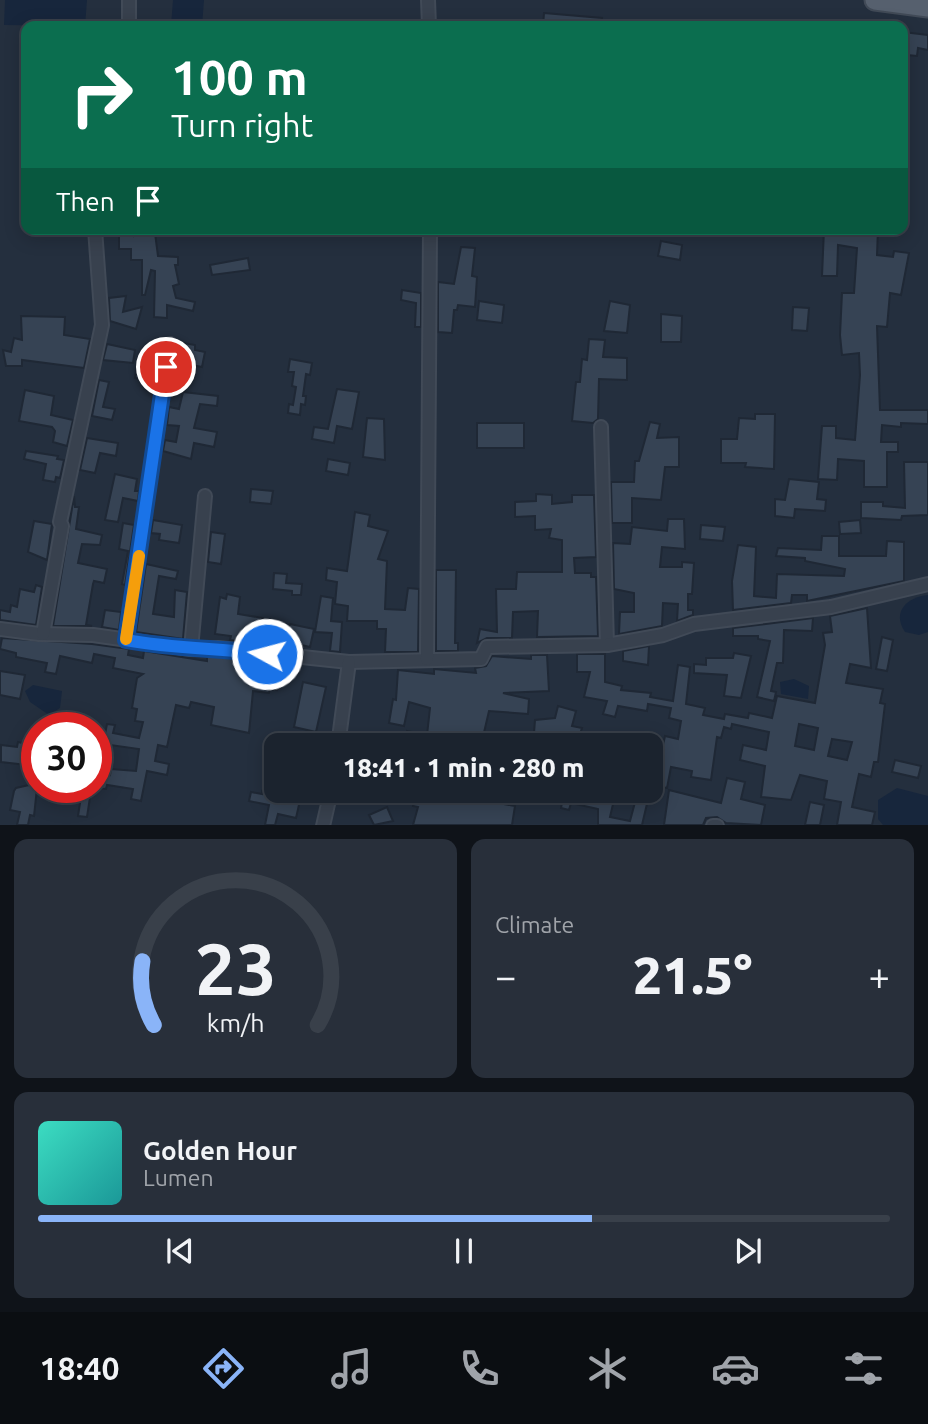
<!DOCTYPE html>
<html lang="en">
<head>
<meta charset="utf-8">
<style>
  :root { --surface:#1b232e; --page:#282f3a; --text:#f1f3f6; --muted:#a0a4aa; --line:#39404a; --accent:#8ab4f8 }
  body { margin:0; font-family:Ubuntu,sans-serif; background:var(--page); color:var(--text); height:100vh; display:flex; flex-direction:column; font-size:26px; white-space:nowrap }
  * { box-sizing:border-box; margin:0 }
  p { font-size:23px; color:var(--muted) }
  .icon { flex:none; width:38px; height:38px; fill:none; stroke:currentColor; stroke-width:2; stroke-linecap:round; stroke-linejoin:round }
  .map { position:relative; height:825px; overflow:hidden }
  .side { display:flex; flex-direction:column; gap:14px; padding:14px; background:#0f1319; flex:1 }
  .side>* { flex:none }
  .banner { position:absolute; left:21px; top:21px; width:887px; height:214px; border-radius:14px; box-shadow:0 4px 18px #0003,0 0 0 2px var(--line); background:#0b6e4f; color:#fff; overflow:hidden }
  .speed { position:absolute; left:21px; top:712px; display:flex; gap:14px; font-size:35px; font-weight:700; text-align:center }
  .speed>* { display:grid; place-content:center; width:91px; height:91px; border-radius:50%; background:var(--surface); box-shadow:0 4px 18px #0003,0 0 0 2px var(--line); line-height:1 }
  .speed .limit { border:10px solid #d22; background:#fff; color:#111 }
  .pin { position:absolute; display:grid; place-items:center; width:60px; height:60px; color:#fff; margin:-30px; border:4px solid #fff; border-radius:50%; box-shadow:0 2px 7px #0007 }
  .me { position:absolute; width:77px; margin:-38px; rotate:277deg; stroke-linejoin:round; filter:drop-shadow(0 0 5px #0008) }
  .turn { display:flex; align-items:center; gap:24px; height:147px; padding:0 35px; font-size:32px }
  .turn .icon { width:91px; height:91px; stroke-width:2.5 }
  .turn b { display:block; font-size:49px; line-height:60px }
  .then { display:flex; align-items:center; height:66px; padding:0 35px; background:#0003; gap:14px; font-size:26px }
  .big { font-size:52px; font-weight:800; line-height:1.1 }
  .side .card { flex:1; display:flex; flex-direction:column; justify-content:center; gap:10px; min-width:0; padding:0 24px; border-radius:14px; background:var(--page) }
  .side .dial { align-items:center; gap:0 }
  .dial svg { height:182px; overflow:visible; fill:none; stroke:var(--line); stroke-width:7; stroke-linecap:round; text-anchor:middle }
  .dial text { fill:var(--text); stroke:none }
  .song { display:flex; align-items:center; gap:21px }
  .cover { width:84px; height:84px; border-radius:10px; background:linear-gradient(135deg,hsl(170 70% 55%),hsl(180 70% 35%)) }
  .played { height:7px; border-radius:4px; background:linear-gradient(90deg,var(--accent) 65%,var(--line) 65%) }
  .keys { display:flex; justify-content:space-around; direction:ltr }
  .heat { display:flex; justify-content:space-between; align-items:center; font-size:38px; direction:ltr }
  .side .tiles { flex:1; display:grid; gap:14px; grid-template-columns:1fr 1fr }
  .card:last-child { grid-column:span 2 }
  .trip { position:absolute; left:264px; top:733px; width:399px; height:70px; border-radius:14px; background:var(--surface); box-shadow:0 4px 18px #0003,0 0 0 2px var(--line); font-weight:800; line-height:70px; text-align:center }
  .tabs { display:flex; height:112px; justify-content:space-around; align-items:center; background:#0b0e12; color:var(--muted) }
  .tabs .icon { width:49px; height:49px }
  .tabs .current { color:var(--accent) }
  .tabs b { font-size:32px; color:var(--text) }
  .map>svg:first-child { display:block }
  .water { fill:#17263c }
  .building { fill:#364354; stroke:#1f2835; stroke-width:2; fill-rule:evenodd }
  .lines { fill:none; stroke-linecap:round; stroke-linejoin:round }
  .minor-casing { stroke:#414a57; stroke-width:16 }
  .primary-casing { stroke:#414a57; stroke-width:23 }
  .minor { stroke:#38414e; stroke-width:12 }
  .primary { stroke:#56606e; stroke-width:19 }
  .route-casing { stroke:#114b97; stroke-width:18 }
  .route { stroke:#1a73e8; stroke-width:12 }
  .slow { stroke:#f59e0b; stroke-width:12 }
</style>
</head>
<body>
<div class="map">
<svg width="928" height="826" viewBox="0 0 928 826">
  <rect width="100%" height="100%" fill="#242f3e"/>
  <g class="water">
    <polygon points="5,0 87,0 85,26 4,25"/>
    <polygon points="173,0 204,0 202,26 171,26"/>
    <path d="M 928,595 L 928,632 L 919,635 L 905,632 C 891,611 908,597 928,595 Z"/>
    <polygon points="794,679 809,686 808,699 781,694 780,682"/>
    <polygon points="33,685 62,691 60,708 49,715 30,702 25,691"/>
    <polygon points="897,788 928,796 928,825 883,825 878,819 878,800"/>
  </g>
  <g class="building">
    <polygon points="544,13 602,18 601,26 543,26"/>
    <polygon points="903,32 928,35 928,50 918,48 917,56 907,55 908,47 903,47"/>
    <polygon points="119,229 134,229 134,236 155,233 158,256 178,257 178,265 175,265 179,284 173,286 176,298 195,302 193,311 167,305 167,318 154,317 155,271 151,270 145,295 142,295 142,260 131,260 131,249 119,249"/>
    <polygon points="824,229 878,229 877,255 893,257 894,251 909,253 901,295 890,293 887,327 877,326 880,410 928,410 928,424 901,423 901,427 882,425 881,442 898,442 898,452 887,452 887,487 864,487 864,461 838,459 837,480 818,479 822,426 836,426 836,438 855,440 860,375 859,353 842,355 840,335 842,293 854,293 857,248 838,245 837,276 822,276"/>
    <polygon points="661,241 682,245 680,260 658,256"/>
    <polygon points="461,247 475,248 472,276 477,277 475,307 458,305 457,310 454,310 452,333 438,332 438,282 454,284"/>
    <polygon points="248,258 250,270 212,275 210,265"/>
    <polygon points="402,290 421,293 421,327 415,327 416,303 401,300"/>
    <polygon points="126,296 123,312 142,307 136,329 110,321 109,298"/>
    <polygon points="479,301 504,305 502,323 477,320"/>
    <polygon points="610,301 630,305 627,333 604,331"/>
    <polygon points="793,307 809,308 807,331 792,330"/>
    <polygon points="661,314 682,316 681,342 661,342"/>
    <polygon points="21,316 65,317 64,335 90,339 84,368 22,360 22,366 6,366 3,350 11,352 14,338 22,340"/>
    <polygon points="589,339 605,340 603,357 627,358 627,380 599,379 598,419 593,423 572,421 576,382 580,382 582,359 587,360"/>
    <polygon points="178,342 195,345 195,350 205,352 202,367 176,362"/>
    <polygon points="107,344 135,350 133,363 103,360"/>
    <polygon points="290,359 312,363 310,375 306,374 303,396 306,396 305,405 301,404 300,415 288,413 289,404 293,405 296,387 292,386 294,372 288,372"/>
    <polygon points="137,366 157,369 155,388 151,387 152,381 135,378"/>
    <polygon points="99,380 109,382 103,407 115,409 112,420 92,416"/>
    <polygon points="337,389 359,392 352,429 337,426 334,443 312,439 314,427 328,429"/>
    <polygon points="25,390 54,396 51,415 73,420 67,446 53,442 55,431 52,427 19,421"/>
    <polygon points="183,392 218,396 217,406 200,404 194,428 217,432 214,447 194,443 191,459 163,451 165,440 176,442 179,426 167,425 169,407 179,409"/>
    <polygon points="755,414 775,414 774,469 745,467 746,463 721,463 721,439 737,439 739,418 755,419"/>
    <polygon points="367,418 384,419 385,460 363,457"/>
    <polygon points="650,422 660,424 657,438 679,437 679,467 665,467 661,500 632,498 632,523 612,523 611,482 634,482 635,461 639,461"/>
    <rect x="477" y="423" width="47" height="25"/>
    <polygon points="87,438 118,443 116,456 100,453 95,473 80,470"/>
    <polygon points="26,451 58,456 57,459 64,460 60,478 56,477 55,482 43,480 46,464 24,459"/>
    <polygon points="328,459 350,463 348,475 326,471"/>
    <polygon points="904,462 928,462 928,515 902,516 901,520 861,518 861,502 883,502 883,506 905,508"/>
    <polygon points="115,474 137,479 135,491 139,491 138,501 123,498 118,522 105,520"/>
    <polygon points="789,479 819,482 817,499 826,500 825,511 795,509 794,518 775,516 775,499 785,500"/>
    <polygon points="251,489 273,491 271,504 250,502"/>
    <polygon points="536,494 552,495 552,504 572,502 572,495 594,495 596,557 574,558 575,573 591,573 591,577 596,577 598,636 537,637 538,611 513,612 512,638 487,638 477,643 480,629 497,632 496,589 516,589 517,572 562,572 562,540 549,538 551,529 535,530 535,516 515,517 515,502 536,501"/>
    <polygon points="74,496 75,507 79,507 76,529 102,535 100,545 82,544 78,563 107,569 104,583 94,581 93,584 86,625 92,626 53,626"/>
    <polygon points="355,512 370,515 368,526 388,531 378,559 387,561 385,609 405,610 408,588 419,589 418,652 385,652 386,629 377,629 377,621 347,621 348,606 335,604 337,582 326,580 327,568 347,571"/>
    <polygon points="668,519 684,519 685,549 662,547 660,567 682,567 682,562 694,563 692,594 688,594 688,610 693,610 693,615 677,621 678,604 663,603 662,626 619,634 620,612 634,612 634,593 614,589 613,543 630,544 632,527 667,531"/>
    <polygon points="153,520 182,525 179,543 159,540 160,534 151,533"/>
    <polygon points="860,520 861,533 840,534 839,522"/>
    <polygon points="34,521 52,524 47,560 28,552"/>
    <polygon points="123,523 134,525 125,585 122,584 128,551 119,549"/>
    <polygon points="701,525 725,527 723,541 700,539"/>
    <polygon points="211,532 225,534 221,564 208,562"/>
    <polygon points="822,536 839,536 839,556 886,556 887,541 904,542 904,581 807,601 807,595 792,595 791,603 733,610 732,581 738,545 756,547 754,596 776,598 777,574 844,576 845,569 805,561 805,558 776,556 778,548 821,550"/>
    <polygon points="146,564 178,571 176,579 159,576 153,614 174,617 175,590 187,592 183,639 136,632"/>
    <polygon points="436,570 456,570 455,643 458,643 458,651 436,651"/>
    <polygon points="274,573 287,574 286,583 302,584 301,595 292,595 292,591 273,589"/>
    <polygon points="36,585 42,587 36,625 0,620 0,610 10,612 11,605 17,607 20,589 34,592"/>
    <polygon points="227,594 240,597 238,614 263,618 259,644 230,640 231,636 215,634 220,597 226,599"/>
    <polygon points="321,596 333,598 331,621 342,622 340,652 330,651 332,633 315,632"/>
    <path d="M 867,608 L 871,668 L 850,664 L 846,683 L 883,689 L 880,703 L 885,704 L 878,762 L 874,762 L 871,777 L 859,774 L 852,807 L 875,812 L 872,825 L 837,825 L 841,802 L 824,799 L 827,781 L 800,775 L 791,800 L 761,797 L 765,766 L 740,760 L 743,745 L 766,750 L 769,732 L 732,724 L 731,729 L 724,727 L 721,738 L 717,737 L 711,780 L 691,777 L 692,771 L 671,767 L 667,788 L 651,785 L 651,747 L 662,750 L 665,736 L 678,739 L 681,721 L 669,718 L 671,708 L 648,704 L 647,711 L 618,706 L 615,717 L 603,714 L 607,701 L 584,697 L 590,672 L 577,672 L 577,654 L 605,654 L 605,682 L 622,686 L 621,690 L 651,693 L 650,697 L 673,701 L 678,665 L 690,667 L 686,704 L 705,708 L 703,715 L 724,719 L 725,714 L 748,718 L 749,713 L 772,718 L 777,696 L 815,703 L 825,645 L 823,633 L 832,632 L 830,616 ZM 799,724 L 818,728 L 814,750 L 795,746 ZM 832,739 L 852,742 L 847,760 L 828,756 Z"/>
    <polygon points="105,610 121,612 119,630 102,627"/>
    <polygon points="813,618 812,631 784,630 783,663 777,663 771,691 776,692 774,701 757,697 770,641 758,639 758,636 733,636 733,628"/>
    <polygon points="290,624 314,629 310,647 283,641"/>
    <polygon points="882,637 893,640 887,671 876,669"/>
    <polygon points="2,638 92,644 129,649 128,655 143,658 144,651 207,661 207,657 218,657 251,660 250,665 280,670 277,690 270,689 269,693 253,691 249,733 211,725 214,707 191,702 189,708 176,705 167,747 158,745 155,761 169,764 167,775 147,771 141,801 131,799 133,789 107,785 106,789 97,788 100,773 110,775 111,769 136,771 139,749 103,744 107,724 115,725 113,733 139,738 143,722 135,721 137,709 132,708 137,678 143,674 113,668 115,658 94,654 92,663 60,656 56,674 45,672 47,663 16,657 16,653 0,649"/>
    <polygon points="649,646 648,665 623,661 623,651"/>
    <polygon points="734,653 751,656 741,698 724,696 727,675 694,673 694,664 706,665 706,658 733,658"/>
    <polygon points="531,655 547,655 549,691 503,693 529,699 528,714 489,711 482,741 465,738 461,746 405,746 407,731 427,735 430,708 409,702 404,726 389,723 393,699 396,700 398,670 434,674 434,669 476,673 475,668 486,666 492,656 531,659"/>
    <polygon points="0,671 25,675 20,699 0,695"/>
    <polygon points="303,682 326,687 316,732 294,727"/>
    <polygon points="558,706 576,711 572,726 582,728 580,734 615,743 614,746 576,746 547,737 548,745 533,746 535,720 555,718"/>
    <polygon points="18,742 31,745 27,765 1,762 1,745 17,747"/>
    <polygon points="895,760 921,766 918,778 892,772"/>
    <polygon points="727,778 745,782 741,799 765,805 761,825 726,823 717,817 706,818 703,825 664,825 669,790 721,803"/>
    <polygon points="29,785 37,788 34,816 30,815 28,825 17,825 20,812 10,810 14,791 16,788"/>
    <polygon points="82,790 91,791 87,817 78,816"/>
    <polygon points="262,791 273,794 274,791 282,791 301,796 296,818 278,814 275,825 265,825 269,805 249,801 251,792 262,794"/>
    <polygon points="416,791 469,791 485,795 485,791 500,791 498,803 515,806 512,825 413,825 418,807 413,806"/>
    <polygon points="564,791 584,791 614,800 610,817 630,821 638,791 650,791 642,825 598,825 598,809 571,803 569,810 561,808"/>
    <polygon points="810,802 824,805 820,825 805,825"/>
    <polygon points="387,807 393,821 374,825 369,815"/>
  </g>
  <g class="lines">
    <defs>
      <g id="minor">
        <polyline points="129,0 129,26"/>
        <polyline points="428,0 429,26"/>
        <polyline points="601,427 607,645"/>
        <polyline points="0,629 39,634 93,635 191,649 218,648 349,662 481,659 487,647 607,645 663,635 694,624 831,607 928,584"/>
        <polyline points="43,634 62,526 60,522 102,325 95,229"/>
        <polyline points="126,640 170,344"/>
        <polyline points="191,649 205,496"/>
        <polyline points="427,659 430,229"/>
        <polyline points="338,746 349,662"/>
        <polyline points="323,826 331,791"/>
        <polyline points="713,826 717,826"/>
      </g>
      <polyline id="primary" points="875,0 928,7"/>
    </defs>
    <use href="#minor" class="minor-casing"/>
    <use href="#primary" class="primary-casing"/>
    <use href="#minor" class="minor"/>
    <use href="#primary" class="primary"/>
  </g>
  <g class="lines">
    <defs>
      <path id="route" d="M 166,367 L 126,640 C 173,649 220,648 267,654"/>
    </defs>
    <use href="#route" class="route-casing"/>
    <use href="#route" class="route"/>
    <polyline class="slow" points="126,639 139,556"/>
  </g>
</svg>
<div class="speed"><div class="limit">30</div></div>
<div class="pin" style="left:166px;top:367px;background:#d93025"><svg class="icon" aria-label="arrive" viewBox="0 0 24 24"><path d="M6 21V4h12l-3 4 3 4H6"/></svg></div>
<svg class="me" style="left:267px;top:654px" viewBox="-20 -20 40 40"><circle r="17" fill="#1a73e8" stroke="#fff" stroke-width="3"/><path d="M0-11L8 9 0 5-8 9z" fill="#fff"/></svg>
<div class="trip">18:41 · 1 min · 280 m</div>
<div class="banner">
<div class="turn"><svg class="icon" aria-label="right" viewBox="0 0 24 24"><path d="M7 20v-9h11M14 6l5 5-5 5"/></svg><div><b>100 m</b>Turn right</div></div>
<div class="then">Then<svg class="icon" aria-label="arrive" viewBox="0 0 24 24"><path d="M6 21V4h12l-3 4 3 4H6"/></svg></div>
</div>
</div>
<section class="side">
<div class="tiles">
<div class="card dial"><svg viewBox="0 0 100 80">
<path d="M14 69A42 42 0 1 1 86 69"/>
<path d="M14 69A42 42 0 0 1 9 41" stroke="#8ab4f8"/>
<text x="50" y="56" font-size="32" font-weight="700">23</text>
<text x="50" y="72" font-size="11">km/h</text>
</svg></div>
<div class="card"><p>Climate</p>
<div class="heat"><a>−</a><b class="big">21.5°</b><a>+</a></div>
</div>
<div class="card">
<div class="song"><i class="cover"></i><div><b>Golden Hour</b><p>Lumen</p></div></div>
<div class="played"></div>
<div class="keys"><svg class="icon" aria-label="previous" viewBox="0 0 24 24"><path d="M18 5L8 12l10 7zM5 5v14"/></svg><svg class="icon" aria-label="pause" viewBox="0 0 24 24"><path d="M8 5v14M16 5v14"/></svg><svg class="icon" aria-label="next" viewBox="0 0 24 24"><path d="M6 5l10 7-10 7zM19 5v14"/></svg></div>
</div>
</div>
</section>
<nav class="tabs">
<b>18:40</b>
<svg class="icon current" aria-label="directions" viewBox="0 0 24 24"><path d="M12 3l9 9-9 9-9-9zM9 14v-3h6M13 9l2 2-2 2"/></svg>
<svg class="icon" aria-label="music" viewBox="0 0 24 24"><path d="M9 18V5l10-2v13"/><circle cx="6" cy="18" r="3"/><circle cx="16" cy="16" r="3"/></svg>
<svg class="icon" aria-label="phone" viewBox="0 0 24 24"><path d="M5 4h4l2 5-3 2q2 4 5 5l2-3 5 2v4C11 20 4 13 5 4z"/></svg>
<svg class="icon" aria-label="climate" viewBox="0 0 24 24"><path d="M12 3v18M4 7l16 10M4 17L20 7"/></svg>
<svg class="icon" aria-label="car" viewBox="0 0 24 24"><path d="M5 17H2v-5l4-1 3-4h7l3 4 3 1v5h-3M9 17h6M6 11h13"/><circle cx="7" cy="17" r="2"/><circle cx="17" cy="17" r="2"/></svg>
<svg class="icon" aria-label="filters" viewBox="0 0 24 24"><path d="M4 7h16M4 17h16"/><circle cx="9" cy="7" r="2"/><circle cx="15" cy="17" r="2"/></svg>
</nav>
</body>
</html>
